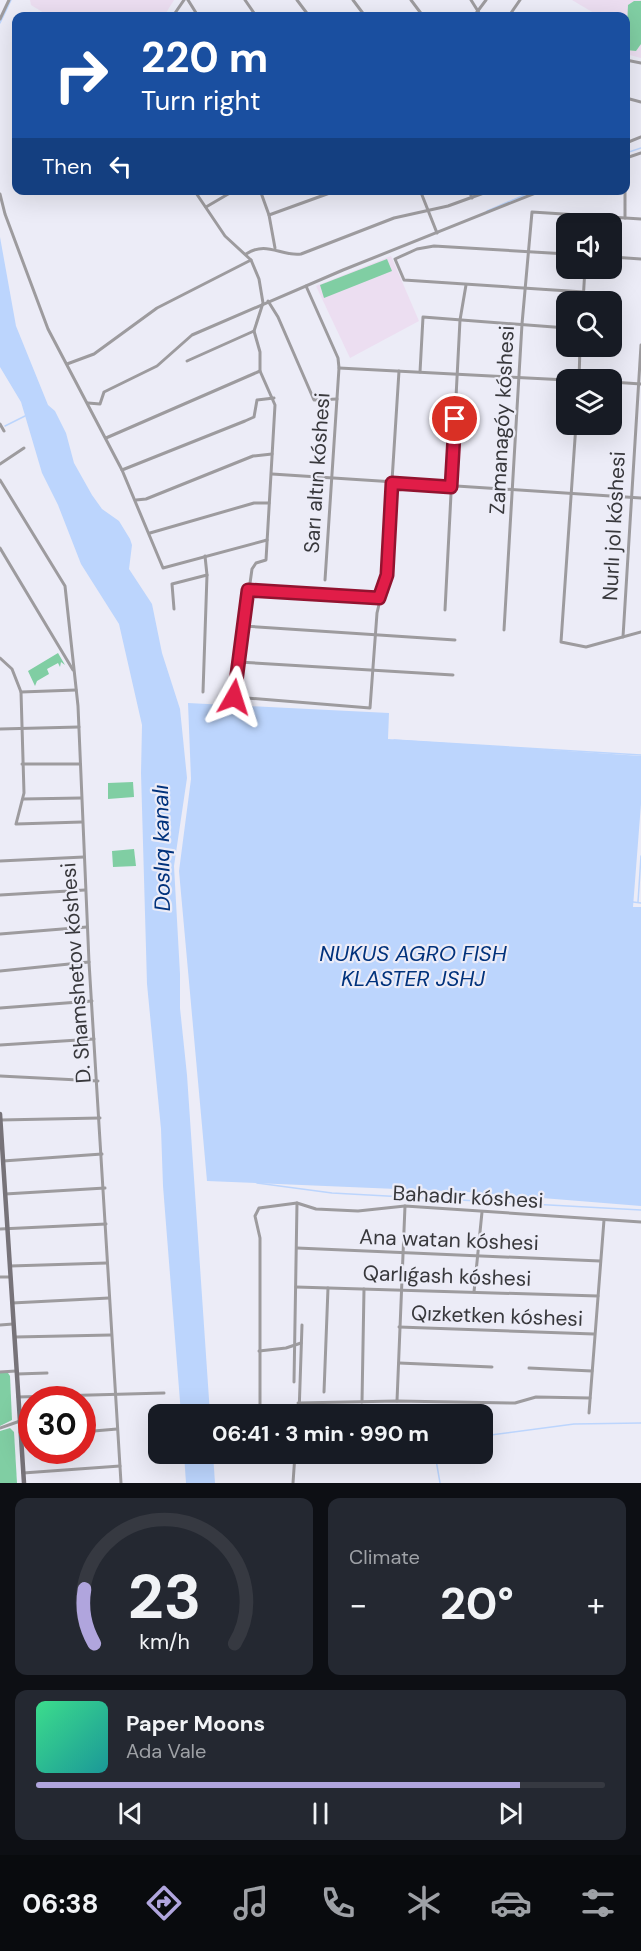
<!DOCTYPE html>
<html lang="en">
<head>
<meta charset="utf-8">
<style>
  :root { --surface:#171b24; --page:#242831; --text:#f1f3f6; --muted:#9ea1a6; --line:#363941; --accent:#b0a5dd }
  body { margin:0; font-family:"DM Sans",sans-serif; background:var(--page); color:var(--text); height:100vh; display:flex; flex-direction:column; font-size:22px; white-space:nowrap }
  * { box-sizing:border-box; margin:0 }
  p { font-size:20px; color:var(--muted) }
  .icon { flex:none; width:33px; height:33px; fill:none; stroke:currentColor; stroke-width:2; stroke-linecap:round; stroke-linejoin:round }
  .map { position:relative; height:1483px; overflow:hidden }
  .sheet { display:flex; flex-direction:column; gap:15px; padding:15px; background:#0d0f14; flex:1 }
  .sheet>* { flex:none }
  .guide { position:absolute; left:12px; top:12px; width:618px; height:183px; border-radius:12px; box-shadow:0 6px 24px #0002; background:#1a4fa0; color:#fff; overflow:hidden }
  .controls { position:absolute; left:556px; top:213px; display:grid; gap:12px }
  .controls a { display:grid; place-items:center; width:66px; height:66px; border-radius:12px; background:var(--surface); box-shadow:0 6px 24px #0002; font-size:30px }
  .speed { position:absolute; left:18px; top:1386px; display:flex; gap:12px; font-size:30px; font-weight:700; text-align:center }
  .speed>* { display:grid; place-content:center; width:78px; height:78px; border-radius:50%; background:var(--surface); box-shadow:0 6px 24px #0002; line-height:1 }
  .speed .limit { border:9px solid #d22; background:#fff; color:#111 }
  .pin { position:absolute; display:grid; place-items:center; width:51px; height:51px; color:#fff; margin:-26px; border:3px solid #fff; border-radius:50%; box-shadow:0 2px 6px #0007 }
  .me { position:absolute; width:66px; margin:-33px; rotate:6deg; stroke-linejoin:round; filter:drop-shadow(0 0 4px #0008) }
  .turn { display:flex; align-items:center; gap:21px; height:126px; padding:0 30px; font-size:27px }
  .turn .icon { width:78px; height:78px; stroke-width:2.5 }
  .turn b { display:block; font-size:42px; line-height:51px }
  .then { display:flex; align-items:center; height:57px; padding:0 30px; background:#0003; gap:12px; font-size:22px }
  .big { font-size:45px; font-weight:700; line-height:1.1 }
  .sheet .card { flex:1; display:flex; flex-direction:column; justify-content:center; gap:9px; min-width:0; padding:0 21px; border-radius:12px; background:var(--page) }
  .sheet .dial { align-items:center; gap:0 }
  .dial svg { height:156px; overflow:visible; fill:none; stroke:var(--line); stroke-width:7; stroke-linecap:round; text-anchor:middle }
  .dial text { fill:var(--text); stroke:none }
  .song { display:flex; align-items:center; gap:18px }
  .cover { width:72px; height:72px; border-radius:9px; background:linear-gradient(135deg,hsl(150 70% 55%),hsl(180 70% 35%)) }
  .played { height:6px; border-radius:3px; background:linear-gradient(90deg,var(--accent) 85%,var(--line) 85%) }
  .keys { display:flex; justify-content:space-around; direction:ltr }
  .heat { display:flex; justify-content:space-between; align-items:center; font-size:33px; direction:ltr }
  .sheet .tiles { flex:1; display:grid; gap:15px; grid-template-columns:1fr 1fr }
  .card:last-child { grid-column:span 2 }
  .trip { position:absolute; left:148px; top:1404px; width:345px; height:60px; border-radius:12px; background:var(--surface); box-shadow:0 6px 24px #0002; font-weight:700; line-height:60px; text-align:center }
  .tab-bar { display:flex; height:96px; justify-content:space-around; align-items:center; background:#090b0e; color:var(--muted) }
  .tab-bar .icon { width:42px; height:42px }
  .tab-bar .active { color:var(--accent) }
  .tab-bar b { font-size:27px; color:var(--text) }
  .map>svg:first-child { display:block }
  .education { fill:#ecdef1 }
  .green { fill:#80cea3 }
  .water { fill:#bcd5fd }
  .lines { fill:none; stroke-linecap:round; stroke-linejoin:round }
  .stream { stroke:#bcd5fd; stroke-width:1.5 }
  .minor { stroke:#9d9b9e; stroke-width:3 }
  .secondary { stroke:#777379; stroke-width:4.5 }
  .route-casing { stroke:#92132f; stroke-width:15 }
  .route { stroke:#e11d48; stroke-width:10 }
  .labels { text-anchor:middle; stroke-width:4.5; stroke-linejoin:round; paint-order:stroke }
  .street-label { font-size:21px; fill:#38383c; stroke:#ececf7 }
  .water-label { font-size:22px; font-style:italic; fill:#01327c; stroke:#ececf7 }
</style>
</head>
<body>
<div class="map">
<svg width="641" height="1483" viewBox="0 0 641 1483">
  <rect width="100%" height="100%" fill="#ececf7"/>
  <g class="education">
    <polygon points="30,0 174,0 164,16 49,16 31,5"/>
    <polygon points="572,0 641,0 641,58 626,54 626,16 599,16"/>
    <polygon points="391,256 419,321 350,358 316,286"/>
  </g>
  <g class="green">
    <polygon points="634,1 641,1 641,44 636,51 626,50 628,5"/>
    <polygon points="387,259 392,271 324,298 320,285"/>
    <polygon points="58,653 65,665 61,662 60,667 58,663 47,669 49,674 37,681 35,686 28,671"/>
    <polygon points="133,782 134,797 108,799 108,783"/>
    <polygon points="134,849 136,866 113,867 112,851"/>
    <polygon points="0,1373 8,1373 10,1376 12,1420 0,1426"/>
    <polygon points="10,1428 14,1432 17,1483 0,1483 0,1431"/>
  </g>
  <g class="water">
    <polygon points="0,237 16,326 48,405 55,411 66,433 74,463 92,495 102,509 119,521 130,539 132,545 129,569 152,604 162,653 180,709 187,778 174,866 180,974 180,1008 187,1075 210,1414 181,1414 163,1186 161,1129 147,984 141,773 142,725 119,624 81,564 58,505 42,473 21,402 0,367"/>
    <polygon points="188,703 389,713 388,739 641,756 641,804 633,907 641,907 641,1206 468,1192 207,1181 179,871 191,779"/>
    <polygon points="184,1454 213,1454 215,1483 186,1483"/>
  </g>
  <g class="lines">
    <g class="stream">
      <polyline points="0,23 11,0"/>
      <polyline points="626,153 641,148"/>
      <polyline points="487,211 536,190"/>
      <polyline points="5,426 25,416"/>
      <polyline points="394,740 641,755"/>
      <polyline points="633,902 641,903"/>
      <polyline points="638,902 641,856"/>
      <polyline points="257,1183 332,1193 641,1210"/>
      <polyline points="483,1436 574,1424 641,1423"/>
      <polyline points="435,1454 440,1483"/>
    </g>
    <g class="minor">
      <polyline points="188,0 198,16"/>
      <polyline points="245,0 256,16"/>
      <polyline points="297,0 309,16"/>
      <polyline points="353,0 365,16"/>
      <polyline points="411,0 423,16"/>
      <polyline points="471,0 481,16"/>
      <polyline points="173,16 184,0"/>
      <polyline points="474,16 486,0"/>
      <polyline points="509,16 520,0"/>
      <polyline points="0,19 9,0"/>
      <polyline points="626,60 641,63"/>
      <polyline points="626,98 641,102"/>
      <polyline points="626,143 641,137"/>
      <polyline points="626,158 641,153"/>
      <polyline points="626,184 626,158"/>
      <polyline points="194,190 225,236 251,260 259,279 263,303 254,331 260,352 260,371 275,405 266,560 256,563 252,569 234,697 370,708 377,613 386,575 399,371"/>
      <polyline points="260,190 269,215 275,248"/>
      <polyline points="420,190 437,233"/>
      <polyline points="469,190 472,198"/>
      <polyline points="0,194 5,214 48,329 122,470 163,568 267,540"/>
      <polyline points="206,207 235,190"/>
      <polyline points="269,215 338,190"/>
      <polyline points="625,218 625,190"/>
      <path d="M 246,254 C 267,240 281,257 301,254 L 394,218 L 448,206 L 492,190"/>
      <polyline points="567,254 434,246 417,249 395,259 404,280 584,292"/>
      <polyline points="612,257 641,259"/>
      <polyline points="306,286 338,358 339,368 325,580"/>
      <polyline points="268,301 278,317 314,400 337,399"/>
      <polyline points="583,302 585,268"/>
      <polyline points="187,361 254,331"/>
      <polyline points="67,364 94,354 157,308 251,260"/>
      <polyline points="339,368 567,380"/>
      <polyline points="420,372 423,317 567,328"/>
      <polyline points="579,380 580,346"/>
      <polyline points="612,382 641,384"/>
      <polyline points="88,403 100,404 104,392 157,366 192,335 343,270 543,190"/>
      <polyline points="0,424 4,431"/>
      <polyline points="576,424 561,642 586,647 641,632"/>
      <polyline points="106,438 260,371"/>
      <polyline points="0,464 24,448"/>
      <polyline points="122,470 245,421 254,417 257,400 274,398"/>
      <polyline points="272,474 641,498"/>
      <polyline points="0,480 65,586 78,706 89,962 121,1483"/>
      <polyline points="136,500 146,499 253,456 272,454"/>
      <polyline points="150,533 254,503 269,503"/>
      <polyline points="0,548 73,670"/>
      <polyline points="248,590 379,598"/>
      <polyline points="174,609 172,584 207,575"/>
      <polyline points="445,610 460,320 466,285"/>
      <polyline points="243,626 455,640"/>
      <polyline points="504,630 522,324 532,212 641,219"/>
      <polyline points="623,637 641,345"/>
      <polyline points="0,658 12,669 21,692 24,793 16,824 82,822"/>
      <polyline points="238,662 453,675"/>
      <polyline points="21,692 76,690"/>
      <polyline points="203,692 207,575 205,556"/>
      <polyline points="0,729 79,727"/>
      <polyline points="22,764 80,764"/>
      <polyline points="23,799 81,798"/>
      <polyline points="0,861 84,857"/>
      <polyline points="0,895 85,890"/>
      <polyline points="0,934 87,927"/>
      <polyline points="0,971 89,962"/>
      <polyline points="0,1008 92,1001"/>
      <polyline points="0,1045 94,1039"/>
      <polyline points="0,1076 98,1081"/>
      <polyline points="0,1120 100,1118"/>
      <polyline points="3,1161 102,1154"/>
      <polyline points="5,1194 105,1188"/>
      <polyline points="0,1229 106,1224"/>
      <polyline points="297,1248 600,1261"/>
      <polyline points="10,1266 107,1263"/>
      <polyline points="0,1277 10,1277"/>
      <polyline points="296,1287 598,1296"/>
      <polyline points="474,1292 482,1212"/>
      <polyline points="12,1303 109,1298"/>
      <polyline points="0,1325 13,1324"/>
      <polyline points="399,1327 594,1334"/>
      <polyline points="15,1337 111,1335"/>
      <polyline points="259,1351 286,1348 301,1343"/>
      <polyline points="399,1363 492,1367"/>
      <polyline points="529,1368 592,1371"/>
      <polyline points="0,1372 16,1371"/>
      <polyline points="17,1374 47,1373"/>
      <polyline points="294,1382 297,1203"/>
      <polyline points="324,1392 328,1288"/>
      <polyline points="18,1397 164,1393"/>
      <polyline points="397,1401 405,1206"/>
      <polyline points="362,1402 364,1289"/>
      <polyline points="298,1403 397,1401 515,1403 536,1397 590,1398"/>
      <polyline points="589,1413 604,1220"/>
      <polyline points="260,1414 260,1238 255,1216 259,1208 297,1203 316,1209 358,1211 405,1206 641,1222"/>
      <polyline points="299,1414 302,1325"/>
      <polyline points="0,1428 20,1421"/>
      <polyline points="82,1432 117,1429"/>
      <polyline points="21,1438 32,1437"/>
      <polyline points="23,1473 120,1466"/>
      <polyline points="293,1483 295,1454"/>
    </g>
    <polyline class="secondary" points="0,1114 24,1483"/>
  </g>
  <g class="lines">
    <defs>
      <polyline id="route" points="234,697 248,590 379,598 387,575 392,483 451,487 455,419"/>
    </defs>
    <use href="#route" class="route-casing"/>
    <use href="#route" class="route"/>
  </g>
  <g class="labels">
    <g class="street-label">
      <text transform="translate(502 420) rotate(-87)" y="7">Zamanagóy kóshesi</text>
      <text transform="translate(317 473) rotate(-86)" y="7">Sarı altın kóshesi</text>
      <text transform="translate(614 526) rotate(-87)" y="7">Nurlı jol kóshesi</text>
      <text transform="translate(76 973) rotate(-94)" y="7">D. Shamshetov kóshesi</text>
      <text transform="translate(468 1197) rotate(3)" y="7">Bahadır kóshesi</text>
      <text transform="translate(449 1240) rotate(2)" y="7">Ana watan kóshesi</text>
      <text transform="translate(447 1276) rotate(2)" y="7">Qarlıǵash kóshesi</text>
      <text transform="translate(497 1316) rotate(2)" y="7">Qızketken kóshesi</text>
    </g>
    <g class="water-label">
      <text transform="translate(161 848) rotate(-91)" y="8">Doslıq kanalı</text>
      <text x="413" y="961">NUKUS AGRO FISH<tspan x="413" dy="25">KLASTER JSHJ</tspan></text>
    </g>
  </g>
</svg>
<div class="controls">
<a><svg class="icon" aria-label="sound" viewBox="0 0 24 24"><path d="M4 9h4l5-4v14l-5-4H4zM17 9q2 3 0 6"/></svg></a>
<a><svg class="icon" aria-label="search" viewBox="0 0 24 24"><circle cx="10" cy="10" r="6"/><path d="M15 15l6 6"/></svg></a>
<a><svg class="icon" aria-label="layers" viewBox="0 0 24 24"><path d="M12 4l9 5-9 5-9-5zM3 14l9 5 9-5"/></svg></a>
</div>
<div class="speed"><div class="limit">30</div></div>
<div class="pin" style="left:455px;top:419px;background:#d93025"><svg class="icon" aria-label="arrive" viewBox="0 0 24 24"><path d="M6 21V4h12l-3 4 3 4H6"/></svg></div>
<svg class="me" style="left:234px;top:697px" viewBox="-20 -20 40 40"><path d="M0-17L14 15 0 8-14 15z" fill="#e11d48" stroke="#fff" stroke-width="4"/></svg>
<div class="trip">06:41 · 3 min · 990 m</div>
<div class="guide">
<div class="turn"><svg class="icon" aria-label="right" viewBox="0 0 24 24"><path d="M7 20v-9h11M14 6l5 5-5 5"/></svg><div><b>220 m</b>Turn right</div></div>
<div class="then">Then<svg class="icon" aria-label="left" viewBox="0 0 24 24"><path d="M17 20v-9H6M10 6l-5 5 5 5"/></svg></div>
</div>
</div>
<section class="sheet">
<div class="tiles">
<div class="card dial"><svg viewBox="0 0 100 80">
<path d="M14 69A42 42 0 1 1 86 69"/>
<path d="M14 69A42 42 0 0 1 9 41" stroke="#b0a5dd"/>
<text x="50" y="56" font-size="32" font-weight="700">23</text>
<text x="50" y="72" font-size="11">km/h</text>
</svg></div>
<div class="card"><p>Climate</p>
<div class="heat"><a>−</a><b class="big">20°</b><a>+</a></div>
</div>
<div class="card">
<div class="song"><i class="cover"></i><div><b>Paper Moons</b><p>Ada Vale</p></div></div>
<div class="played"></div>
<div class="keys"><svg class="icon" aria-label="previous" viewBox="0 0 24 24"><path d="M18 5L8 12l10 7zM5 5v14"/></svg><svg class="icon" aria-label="pause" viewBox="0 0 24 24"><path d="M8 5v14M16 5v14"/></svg><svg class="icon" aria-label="next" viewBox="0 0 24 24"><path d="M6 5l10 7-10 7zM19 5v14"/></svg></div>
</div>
</div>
</section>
<nav class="tab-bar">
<b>06:38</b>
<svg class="icon active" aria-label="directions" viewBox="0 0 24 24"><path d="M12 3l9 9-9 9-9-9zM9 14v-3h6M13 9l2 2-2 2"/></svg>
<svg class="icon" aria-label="music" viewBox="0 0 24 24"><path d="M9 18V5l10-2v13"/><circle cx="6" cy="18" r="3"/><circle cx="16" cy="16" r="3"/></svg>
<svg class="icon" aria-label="phone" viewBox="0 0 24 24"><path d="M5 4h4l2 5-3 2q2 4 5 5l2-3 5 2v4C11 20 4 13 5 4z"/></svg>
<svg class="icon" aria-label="climate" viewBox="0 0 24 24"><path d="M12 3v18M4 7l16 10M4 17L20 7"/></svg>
<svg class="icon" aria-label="car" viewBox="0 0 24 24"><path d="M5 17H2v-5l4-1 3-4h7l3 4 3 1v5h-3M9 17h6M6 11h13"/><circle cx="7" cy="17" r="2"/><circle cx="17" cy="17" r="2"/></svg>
<svg class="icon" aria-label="filters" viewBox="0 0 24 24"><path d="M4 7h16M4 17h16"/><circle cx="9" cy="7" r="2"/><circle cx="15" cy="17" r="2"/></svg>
</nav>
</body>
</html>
